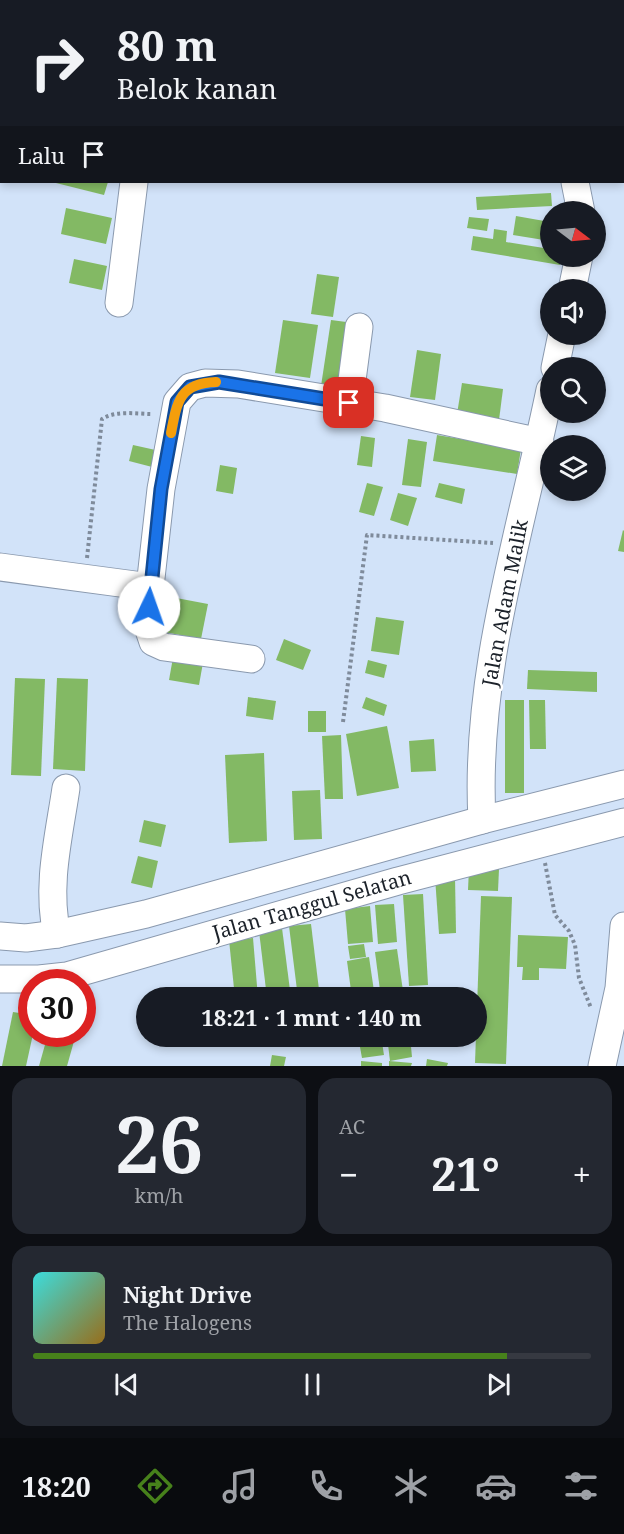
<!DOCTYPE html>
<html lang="id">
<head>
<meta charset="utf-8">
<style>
  :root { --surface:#171b24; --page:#242831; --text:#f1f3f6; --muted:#9ea1a6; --line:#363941; --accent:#47811b }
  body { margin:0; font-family:"Noto Serif",serif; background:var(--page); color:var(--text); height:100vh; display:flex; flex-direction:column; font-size:22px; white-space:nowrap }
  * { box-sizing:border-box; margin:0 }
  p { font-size:20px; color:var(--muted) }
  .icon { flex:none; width:33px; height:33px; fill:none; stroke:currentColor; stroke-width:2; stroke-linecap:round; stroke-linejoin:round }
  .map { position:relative; height:1066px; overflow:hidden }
  .details { display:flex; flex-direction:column; gap:12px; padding:12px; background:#0d0f14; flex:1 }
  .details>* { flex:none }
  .hud { position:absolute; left:0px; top:0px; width:624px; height:183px; box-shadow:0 3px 9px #0003; background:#171b24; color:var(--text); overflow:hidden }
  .needle { width:39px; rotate:106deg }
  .buttons { position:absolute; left:540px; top:201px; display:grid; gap:12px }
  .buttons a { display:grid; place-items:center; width:66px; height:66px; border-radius:50%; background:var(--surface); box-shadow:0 3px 9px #0003; font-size:30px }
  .speed { position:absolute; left:18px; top:969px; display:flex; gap:12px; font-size:30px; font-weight:700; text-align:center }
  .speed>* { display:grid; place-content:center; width:78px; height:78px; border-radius:50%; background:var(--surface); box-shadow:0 3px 9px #0003; line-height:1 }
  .speed .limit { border:9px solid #d22; background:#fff; color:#111 }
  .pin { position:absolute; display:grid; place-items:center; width:51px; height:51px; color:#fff; margin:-26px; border-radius:12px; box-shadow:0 3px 9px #0006 }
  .me { position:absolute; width:66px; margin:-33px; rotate:3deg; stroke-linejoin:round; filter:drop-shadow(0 0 4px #0008) }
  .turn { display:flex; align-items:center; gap:21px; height:126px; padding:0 18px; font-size:27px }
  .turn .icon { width:78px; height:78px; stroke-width:2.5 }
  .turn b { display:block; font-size:42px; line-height:51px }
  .then { display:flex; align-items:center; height:57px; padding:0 18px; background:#0003; gap:12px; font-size:22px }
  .big { font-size:45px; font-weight:700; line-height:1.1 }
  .details .tile { flex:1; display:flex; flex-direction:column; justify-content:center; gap:9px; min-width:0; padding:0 21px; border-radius:18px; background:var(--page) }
  .details .dial { align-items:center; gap:0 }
  .dial b { font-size:78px; line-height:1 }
  .song { display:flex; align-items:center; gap:18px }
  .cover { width:72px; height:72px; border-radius:9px; background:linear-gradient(135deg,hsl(180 70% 55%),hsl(40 70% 35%)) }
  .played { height:6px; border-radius:3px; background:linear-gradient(90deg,var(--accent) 85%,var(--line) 85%) }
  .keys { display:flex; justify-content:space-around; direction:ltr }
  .heat { display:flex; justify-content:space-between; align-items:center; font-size:33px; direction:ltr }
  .details .tiles { flex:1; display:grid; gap:12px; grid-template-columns:1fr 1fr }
  .tile:last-child { grid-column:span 2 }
  .trip { position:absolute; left:136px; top:987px; width:351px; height:60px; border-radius:30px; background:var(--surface); box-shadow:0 3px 9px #0003; font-weight:700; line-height:60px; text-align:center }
  .tabs { display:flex; height:96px; justify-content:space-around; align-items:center; background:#090b0e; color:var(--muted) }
  .tabs .icon { width:42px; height:42px }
  .tabs .current { color:var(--accent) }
  .tabs b { font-size:27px; color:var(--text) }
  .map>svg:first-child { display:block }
  .building { fill:#83b964 }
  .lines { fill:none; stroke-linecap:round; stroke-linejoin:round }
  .minor-casing { stroke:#8a99ae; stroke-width:29 }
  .path { stroke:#7f8b9b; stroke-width:4; stroke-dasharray:3 3; stroke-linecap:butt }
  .minor { stroke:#fff; stroke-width:27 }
  .route-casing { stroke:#114b97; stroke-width:15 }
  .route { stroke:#1a73e8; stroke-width:10 }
  .slow { stroke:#f59e0b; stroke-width:10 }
  .labels { text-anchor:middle; stroke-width:5; stroke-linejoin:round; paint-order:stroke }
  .street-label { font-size:20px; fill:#1c222a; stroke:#fff }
</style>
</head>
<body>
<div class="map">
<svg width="624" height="1066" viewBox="0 0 624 1066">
  <rect width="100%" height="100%" fill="#d2e3f9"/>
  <g class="building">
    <polygon points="52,182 108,182 104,195"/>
    <polygon points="551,193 552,206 477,210 476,197"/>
    <polygon points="66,208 112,218 106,244 61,234"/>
    <polygon points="516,216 550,222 550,241 513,235"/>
    <polygon points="469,217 489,219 487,231 467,228"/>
    <polygon points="494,229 507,231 506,242 550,249 550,256 561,256 560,265 471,250 473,236 493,239"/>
    <polygon points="74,259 107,266 102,290 69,283"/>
    <polygon points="317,274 339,277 333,317 311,314"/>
    <polygon points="283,320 318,325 310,378 275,373"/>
    <polygon points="331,320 354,323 344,389 321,386"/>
    <polygon points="417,350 441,354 435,400 410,397"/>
    <polygon points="462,383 503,389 499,420 457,414"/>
    <polygon points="437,435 521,449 517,474 433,461"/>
    <polygon points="361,436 375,438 372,467 357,465"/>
    <polygon points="408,439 427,442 421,487 402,485"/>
    <polygon points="133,445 160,451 156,468 129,461"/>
    <polygon points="220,465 237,468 233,494 216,491"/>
    <polygon points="367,483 383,487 374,516 359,512"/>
    <polygon points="439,483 465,489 462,504 435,497"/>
    <polygon points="398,493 417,498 408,526 390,520"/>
    <polygon points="623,530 624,531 624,552 618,551"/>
    <polygon points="171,597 208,604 201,639 164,632"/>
    <polygon points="376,617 404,621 399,655 371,651"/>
    <polygon points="284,639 311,650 303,670 276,660"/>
    <polygon points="174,652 204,657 199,685 169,680"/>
    <polygon points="368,660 387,665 384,678 365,673"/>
    <polygon points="528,670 597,672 597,692 527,689"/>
    <polygon points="15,678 45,679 41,776 11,775"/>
    <polygon points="57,678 88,679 85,771 53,769"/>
    <polygon points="248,697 276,701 273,720 246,716"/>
    <polygon points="366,697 387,705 384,716 362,708"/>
    <rect x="505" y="700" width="19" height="93"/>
    <polygon points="529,700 545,700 546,749 530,749"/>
    <rect x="308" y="711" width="18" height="21"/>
    <polygon points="387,726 399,788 357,796 346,734"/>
    <polygon points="341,735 343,799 325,799 322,736"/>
    <polygon points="434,739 436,771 411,772 409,741"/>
    <polygon points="264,753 267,841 229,843 225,755"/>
    <polygon points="320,790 322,839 294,840 292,791"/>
    <polygon points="144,820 166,825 161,847 139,842"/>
    <polygon points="138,856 158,861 152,888 131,883"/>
    <polygon points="469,868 499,869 498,891 468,890"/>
    <polygon points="435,877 455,877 456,933 439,934"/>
    <polygon points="423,894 428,985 409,986 403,895"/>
    <polygon points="481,896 512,897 506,1064 475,1063"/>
    <polygon points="394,904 397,942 378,944 375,905"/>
    <polygon points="370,906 373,942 348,944 345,909"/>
    <polygon points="311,924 320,998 298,998 289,926"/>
    <polygon points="282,928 291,998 267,998 259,931"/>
    <polygon points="518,935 568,937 566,969 539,968 539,980 522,980 523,967 517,967"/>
    <polygon points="253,938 258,998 235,998 229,940"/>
    <polygon points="364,944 366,957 350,959 348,946"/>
    <polygon points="397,949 404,998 381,998 375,952"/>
    <polygon points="369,957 375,998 352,998 347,961"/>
    <polygon points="13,1012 32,1015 33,1034 26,1066 2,1066"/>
    <polygon points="48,1034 76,1034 67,1066 39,1066"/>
    <polygon points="238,1036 262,1036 262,1040 239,1042"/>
    <polygon points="272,1036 296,1036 296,1040 273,1043"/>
    <polygon points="303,1036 325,1036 326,1044 304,1047"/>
    <polygon points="329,1036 345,1036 346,1043 329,1045"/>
    <polygon points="358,1036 381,1036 384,1055 362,1058"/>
    <polygon points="387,1036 410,1036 412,1057 390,1061"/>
    <polygon points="272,1055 286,1057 284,1066 270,1066"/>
    <polygon points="427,1059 448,1063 447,1066 426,1066"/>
    <polygon points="361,1061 382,1063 382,1066 361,1066"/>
    <polygon points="389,1061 412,1063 411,1066 389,1066"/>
  </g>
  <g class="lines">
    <defs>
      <g id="minor">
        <polyline points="9,0 17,2"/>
        <polyline points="572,2 573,0"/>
        <polyline points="622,125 624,125"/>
        <polyline points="575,182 581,212"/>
        <polyline points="572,290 579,256"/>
        <polyline points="119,303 134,182"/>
        <polyline points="555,368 562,334"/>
        <polyline points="349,403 359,327"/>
        <polyline points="0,567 150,587"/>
        <polyline points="251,659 164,647 153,642 148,627 150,587 161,489 177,402 190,387 205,383 238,384 385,408 540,442"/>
        <path d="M 482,820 C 474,673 521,532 550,390"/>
        <path d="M 57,934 C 46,886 59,836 66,788"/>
        <polyline points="0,936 26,938 57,934 146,914 482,820 624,784"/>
        <polyline points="0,979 39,979 67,976 398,881 624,822"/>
        <polyline points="602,1066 619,988 624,926"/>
      </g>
    </defs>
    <use href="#minor" class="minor-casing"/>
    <g class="path">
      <path d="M 87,558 L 102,419 C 116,410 136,414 152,414"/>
      <polyline points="343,722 367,535 493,543"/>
      <polyline points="545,863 555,915 569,931 575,945 579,978 591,1008"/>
    </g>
    <use href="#minor" class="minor"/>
  </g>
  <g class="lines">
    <defs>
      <polyline id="route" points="149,607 161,489 174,419 177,402 190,387 219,382 349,403"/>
    </defs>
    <use href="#route" class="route-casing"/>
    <use href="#route" class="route"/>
    <path class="slow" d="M 171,433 C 177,401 180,383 216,382"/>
  </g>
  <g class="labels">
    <g class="street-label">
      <text transform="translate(505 603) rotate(-79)" y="7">Jalan Adam Malik</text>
      <text transform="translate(312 905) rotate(-16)" y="7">Jalan Tanggul Selatan</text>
    </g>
  </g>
</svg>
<div class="buttons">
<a><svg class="needle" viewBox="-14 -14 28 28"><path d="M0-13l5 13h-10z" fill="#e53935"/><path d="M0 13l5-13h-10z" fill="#9ea1a6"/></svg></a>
<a><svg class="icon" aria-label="sound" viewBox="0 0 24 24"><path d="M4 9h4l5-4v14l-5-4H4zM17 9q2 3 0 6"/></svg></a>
<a><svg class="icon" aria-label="search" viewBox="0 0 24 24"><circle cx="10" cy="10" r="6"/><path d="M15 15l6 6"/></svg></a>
<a><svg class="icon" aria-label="layers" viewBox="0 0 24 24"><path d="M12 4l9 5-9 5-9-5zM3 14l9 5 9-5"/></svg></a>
</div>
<div class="speed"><div class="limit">30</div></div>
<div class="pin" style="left:349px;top:403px;background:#d93025"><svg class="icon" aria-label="arrive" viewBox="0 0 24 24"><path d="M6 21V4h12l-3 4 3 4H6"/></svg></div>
<svg class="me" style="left:149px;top:607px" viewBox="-20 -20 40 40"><circle r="19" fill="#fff"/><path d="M0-13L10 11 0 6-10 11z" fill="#1a73e8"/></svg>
<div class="trip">18:21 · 1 mnt · 140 m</div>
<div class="hud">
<div class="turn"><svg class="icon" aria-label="right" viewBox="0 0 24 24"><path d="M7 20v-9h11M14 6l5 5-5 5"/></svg><div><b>80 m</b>Belok kanan</div></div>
<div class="then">Lalu<svg class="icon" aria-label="arrive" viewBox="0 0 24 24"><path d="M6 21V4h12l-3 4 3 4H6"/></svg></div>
</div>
</div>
<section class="details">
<div class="tiles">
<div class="tile dial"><b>26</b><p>km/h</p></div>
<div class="tile"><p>AC</p>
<div class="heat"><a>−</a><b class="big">21°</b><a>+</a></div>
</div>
<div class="tile">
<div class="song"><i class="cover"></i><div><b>Night Drive</b><p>The Halogens</p></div></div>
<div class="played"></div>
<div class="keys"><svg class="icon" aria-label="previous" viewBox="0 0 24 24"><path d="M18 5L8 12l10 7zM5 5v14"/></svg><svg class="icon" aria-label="pause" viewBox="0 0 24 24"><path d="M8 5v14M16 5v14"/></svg><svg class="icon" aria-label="next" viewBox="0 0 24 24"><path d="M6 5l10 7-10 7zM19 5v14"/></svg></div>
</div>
</div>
</section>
<nav class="tabs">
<b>18:20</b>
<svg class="icon current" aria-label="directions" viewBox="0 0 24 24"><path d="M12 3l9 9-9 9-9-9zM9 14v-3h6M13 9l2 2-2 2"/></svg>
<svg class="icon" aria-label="music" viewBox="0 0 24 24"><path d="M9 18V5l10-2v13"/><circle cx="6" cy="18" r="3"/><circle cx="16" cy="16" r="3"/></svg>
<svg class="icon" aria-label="phone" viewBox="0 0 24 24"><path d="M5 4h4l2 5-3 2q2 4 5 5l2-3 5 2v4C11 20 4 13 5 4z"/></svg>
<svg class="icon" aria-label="climate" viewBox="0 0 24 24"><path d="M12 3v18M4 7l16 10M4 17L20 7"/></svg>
<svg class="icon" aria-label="car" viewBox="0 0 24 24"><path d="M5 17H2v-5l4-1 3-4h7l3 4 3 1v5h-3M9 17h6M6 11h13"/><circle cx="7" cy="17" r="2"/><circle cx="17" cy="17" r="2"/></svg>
<svg class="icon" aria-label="filters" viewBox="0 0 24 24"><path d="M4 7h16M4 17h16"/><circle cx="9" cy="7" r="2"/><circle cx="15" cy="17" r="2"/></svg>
</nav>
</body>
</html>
